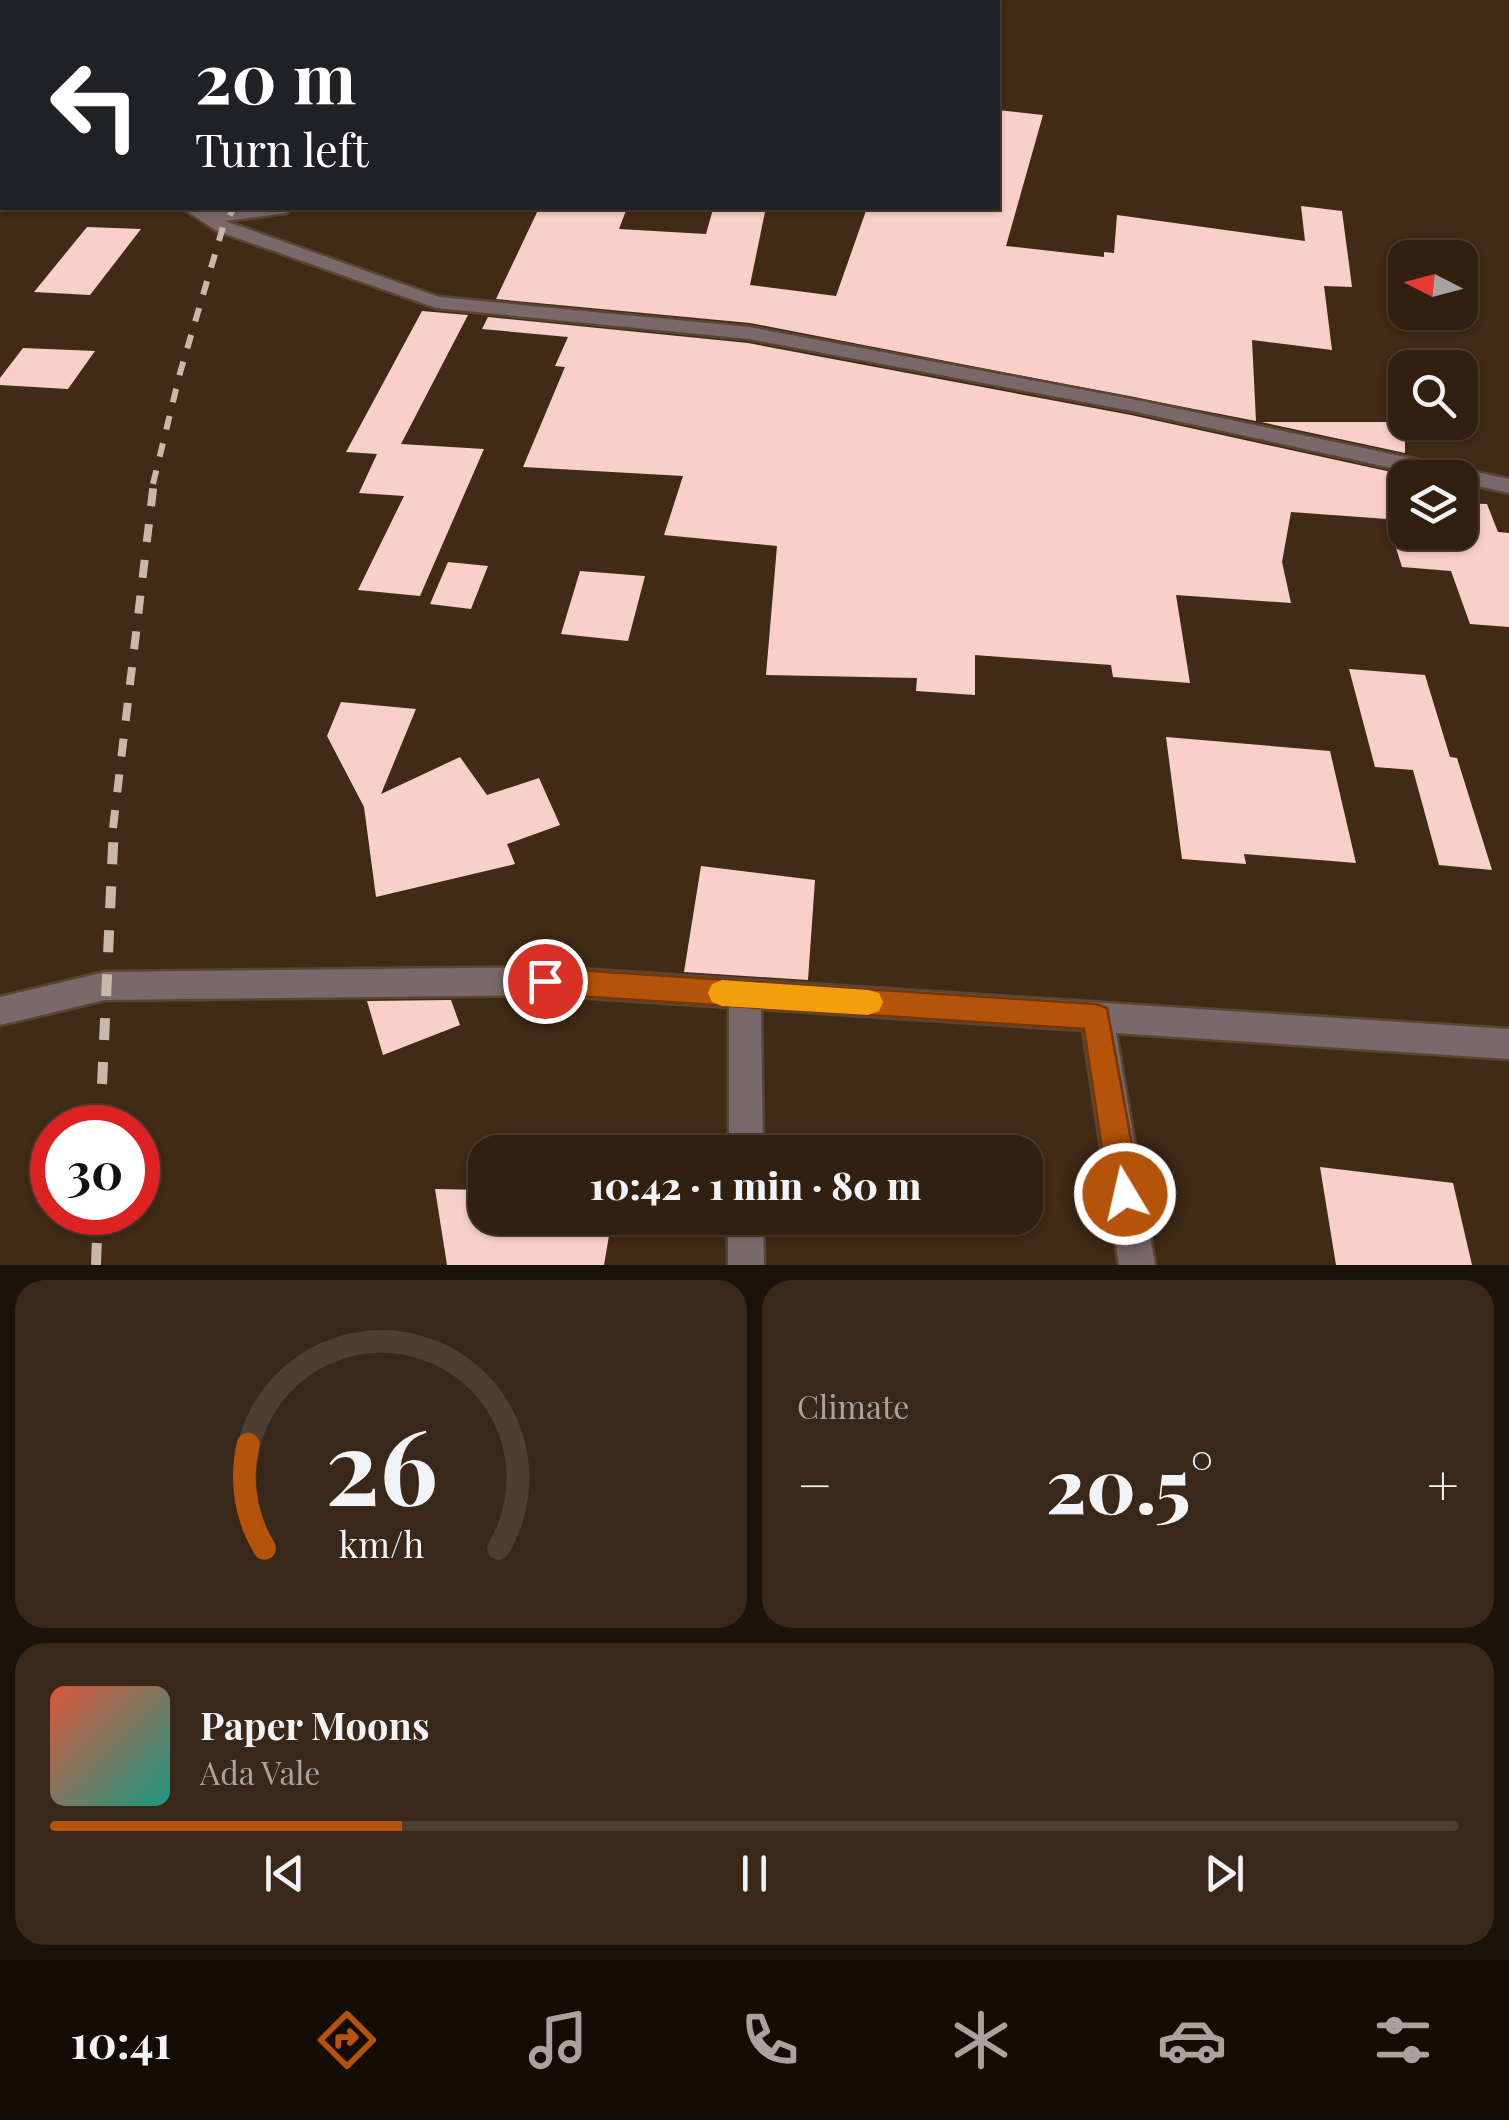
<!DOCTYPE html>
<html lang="en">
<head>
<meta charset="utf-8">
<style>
  :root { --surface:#312010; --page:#392819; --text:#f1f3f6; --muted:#a8a39f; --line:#4c3e30; --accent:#b45309 }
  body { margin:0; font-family:"Playfair Display",serif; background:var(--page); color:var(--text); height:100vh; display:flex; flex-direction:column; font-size:38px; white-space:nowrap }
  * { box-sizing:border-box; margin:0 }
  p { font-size:32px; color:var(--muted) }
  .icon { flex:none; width:55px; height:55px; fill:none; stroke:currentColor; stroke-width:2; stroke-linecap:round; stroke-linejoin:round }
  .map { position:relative; height:1265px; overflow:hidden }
  .sheet { display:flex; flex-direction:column; gap:15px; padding:15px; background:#1b1209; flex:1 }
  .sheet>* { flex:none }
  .hud { position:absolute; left:0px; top:0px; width:1000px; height:210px; box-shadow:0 2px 8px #0004,0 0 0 2px var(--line); background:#202124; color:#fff; overflow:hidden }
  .needle { width:65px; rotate:276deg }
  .fabs { position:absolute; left:1388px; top:240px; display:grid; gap:20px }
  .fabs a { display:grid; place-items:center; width:90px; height:90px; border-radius:20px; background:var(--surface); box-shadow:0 2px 8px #0004,0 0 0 2px var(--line); font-size:50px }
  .speed { position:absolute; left:30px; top:1105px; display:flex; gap:20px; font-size:50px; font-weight:700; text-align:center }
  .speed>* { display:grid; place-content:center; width:130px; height:130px; border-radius:50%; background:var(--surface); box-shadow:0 2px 8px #0004,0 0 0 2px var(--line); line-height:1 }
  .speed .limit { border:15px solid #d22; background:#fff; color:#111 }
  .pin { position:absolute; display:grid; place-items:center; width:85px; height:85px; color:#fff; margin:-42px; border:5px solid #fff; border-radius:50%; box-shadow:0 2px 10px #0007 }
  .me { position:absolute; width:110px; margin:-55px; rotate:351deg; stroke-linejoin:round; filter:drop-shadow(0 0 8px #0008) }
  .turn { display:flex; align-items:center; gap:35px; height:210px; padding:0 30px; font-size:45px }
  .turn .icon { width:130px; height:130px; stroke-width:2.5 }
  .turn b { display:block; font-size:70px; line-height:85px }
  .big { font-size:75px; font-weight:800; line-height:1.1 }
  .sheet .widget { flex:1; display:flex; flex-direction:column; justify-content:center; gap:15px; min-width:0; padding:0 35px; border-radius:30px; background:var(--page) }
  .sheet .dial { align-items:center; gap:0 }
  .dial svg { height:260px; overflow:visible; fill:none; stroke:var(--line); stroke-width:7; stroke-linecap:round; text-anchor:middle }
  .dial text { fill:var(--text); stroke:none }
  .song { display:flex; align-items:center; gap:30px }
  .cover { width:120px; height:120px; border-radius:15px; background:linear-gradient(135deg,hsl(10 70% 55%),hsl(170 70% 35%)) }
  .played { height:10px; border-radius:5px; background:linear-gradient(90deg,var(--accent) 25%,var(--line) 25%) }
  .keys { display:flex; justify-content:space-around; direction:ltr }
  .heat { display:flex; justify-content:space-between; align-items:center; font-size:55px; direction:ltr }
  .sheet .tiles { flex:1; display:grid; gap:15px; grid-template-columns:1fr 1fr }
  .widget:last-child { grid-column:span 2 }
  .trip { position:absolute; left:468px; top:1135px; width:575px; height:100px; border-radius:30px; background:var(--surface); box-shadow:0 2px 8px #0004,0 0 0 2px var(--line); font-weight:800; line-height:100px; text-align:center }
  .tabs { display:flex; height:160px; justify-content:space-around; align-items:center; background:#140d06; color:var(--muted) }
  .tabs .icon { width:70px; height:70px }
  .tabs .current { color:var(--accent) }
  .tabs b { font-size:45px; color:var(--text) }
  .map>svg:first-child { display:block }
  .building { fill:#f8d0c8 }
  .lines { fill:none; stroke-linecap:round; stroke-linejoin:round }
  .street-casing { stroke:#5a4532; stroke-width:5 }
  .street { fill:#7a696a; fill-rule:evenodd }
  .rail-far3 { stroke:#c9b8aa; stroke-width:5; stroke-dasharray:11 11; stroke-linecap:butt }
  .rail-far2 { stroke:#c9b8aa; stroke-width:6; stroke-dasharray:14 14; stroke-linecap:butt }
  .rail-far1 { stroke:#c9b8aa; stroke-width:8; stroke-dasharray:18 18; stroke-linecap:butt }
  .rail { stroke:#c9b8aa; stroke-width:10; stroke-dasharray:22 22; stroke-linecap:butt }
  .route { fill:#b45309; stroke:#753606; stroke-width:2.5 }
  .slow { fill:#f59e0b }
</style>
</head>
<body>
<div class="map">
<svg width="1509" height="1265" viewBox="0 0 1509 1265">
  <rect width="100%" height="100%" fill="#412a16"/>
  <g class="building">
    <polygon points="998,110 1043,115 1006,246 1104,257 1104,252 1114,253 1117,215 1305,241 1301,206 1342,211 1352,287 1324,286 1332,350 1252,340 1256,421 750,323 496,299 539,208 627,208 619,229 706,234 713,209 765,212 750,285 836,296 867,208 998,208"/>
    <polygon points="87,227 141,229 90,295 34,292"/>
    <polygon points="422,311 468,315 401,444 484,449 420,596 358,590 404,496 359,493 377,454 346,452"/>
    <polygon points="488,317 748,343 1131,415 1405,475 1405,532 1460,532 1460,503 1487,504 1498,532 1509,533 1509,627 1470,624 1451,571 1402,567 1387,519 1291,512 1282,562 1291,603 1176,595 1190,683 1113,677 1111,665 975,655 975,695 916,691 917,678 766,675 777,546 664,535 683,476 523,467 565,367 555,366 568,337 482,329"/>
    <polygon points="23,348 95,351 68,389 0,385 0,378"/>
    <polygon points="1261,422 1405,422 1405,453"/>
    <polygon points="448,562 488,566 471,609 430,604"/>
    <polygon points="580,571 645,576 628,641 561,634"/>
    <polygon points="1349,669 1425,675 1450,757 1457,758 1492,870 1439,865 1413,770 1375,767"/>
    <polygon points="341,702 416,709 381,794 460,757 487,795 539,778 560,825 507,844 515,864 376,897 364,807 327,736"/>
    <polygon points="1166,737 1330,751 1356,863 1244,854 1246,864 1182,859"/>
    <polygon points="701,866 815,880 808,980 684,972"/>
    <polygon points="451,1000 460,1025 383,1055 367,1001"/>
    <polygon points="1320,1167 1453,1183 1472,1265 1336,1265"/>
    <polygon points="435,1189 485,1190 485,1218 612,1218 604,1265 447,1265"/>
  </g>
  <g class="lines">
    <defs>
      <g id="street">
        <polygon points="2,81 2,91 0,92 0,82"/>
        <polygon points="0,103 2,104 2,114 0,113"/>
        <polygon points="182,208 202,208 210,212 294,208 286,213 225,221 439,297 749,327 1132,399 1509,479 1509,493 1460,482 1460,478 1437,478 1132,411 749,339 436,308 217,231"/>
        <polygon points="545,967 1509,1029 1509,1059 1116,1033 1155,1265 1119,1265 1083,1030 761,1009 763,1152 729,1152 729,1007 545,995 105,1000 0,1025 0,997 105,972"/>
        <polygon points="728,1218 763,1218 764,1265 728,1265"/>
      </g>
    </defs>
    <use href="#street" class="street-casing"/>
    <use href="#street" class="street"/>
    <polyline class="rail-far3" points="231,213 234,208"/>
    <polyline class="rail-far2" points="153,484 180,373 223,227 232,211"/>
    <polyline class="rail-far1" points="113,828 154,481"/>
    <g class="rail">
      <polyline points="100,1128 114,825"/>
      <polyline points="96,1265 98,1212"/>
    </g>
  </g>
  <polygon class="route" points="545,968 1096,1004 1107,1008 1141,1194 1137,1205 1125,1210 1114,1205 1109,1194 1084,1029 545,994 535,990 531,981 535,972"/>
  <polygon class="slow" points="722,980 868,990 879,993 883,1002 879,1011 868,1015 722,1006 712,1002 708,993 712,984"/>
</svg>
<div class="fabs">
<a><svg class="needle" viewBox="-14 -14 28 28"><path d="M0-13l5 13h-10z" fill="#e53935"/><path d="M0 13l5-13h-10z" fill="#a8a39f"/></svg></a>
<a><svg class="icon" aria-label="search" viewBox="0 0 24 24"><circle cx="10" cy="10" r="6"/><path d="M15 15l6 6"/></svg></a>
<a><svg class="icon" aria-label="layers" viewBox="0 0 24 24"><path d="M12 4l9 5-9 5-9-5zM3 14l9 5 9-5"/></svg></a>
</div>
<div class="speed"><div class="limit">30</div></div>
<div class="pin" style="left:545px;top:981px;background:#d93025"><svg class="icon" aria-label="arrive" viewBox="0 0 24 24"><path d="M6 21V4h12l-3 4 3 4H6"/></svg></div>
<svg class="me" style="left:1125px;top:1194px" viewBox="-20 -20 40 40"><circle r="17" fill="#b45309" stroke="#fff" stroke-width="3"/><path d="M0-11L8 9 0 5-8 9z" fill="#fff"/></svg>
<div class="trip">10:42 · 1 min · 80 m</div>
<div class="hud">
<div class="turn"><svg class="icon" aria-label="left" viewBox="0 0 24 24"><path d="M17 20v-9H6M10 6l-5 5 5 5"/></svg><div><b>20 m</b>Turn left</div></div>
</div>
</div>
<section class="sheet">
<div class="tiles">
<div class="widget dial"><svg viewBox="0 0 100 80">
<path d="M14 69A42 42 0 1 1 86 69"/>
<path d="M14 69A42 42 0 0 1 9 37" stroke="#b45309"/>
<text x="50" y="56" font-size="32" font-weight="700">26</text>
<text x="50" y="72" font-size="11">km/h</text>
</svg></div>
<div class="widget"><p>Climate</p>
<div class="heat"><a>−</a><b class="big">20.5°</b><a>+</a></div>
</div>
<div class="widget">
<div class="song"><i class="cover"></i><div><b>Paper Moons</b><p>Ada Vale</p></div></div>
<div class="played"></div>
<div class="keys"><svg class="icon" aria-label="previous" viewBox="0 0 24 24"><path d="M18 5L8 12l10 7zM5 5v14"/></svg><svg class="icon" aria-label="pause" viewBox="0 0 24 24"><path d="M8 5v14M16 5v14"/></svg><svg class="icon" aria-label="next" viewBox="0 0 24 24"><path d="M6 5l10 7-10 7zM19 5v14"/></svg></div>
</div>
</div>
</section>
<nav class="tabs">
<b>10:41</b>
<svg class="icon current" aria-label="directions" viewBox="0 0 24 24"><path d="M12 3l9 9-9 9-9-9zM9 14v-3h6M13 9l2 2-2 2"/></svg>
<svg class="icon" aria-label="music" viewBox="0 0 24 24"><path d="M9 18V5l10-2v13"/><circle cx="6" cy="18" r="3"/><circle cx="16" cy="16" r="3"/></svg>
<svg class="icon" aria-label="phone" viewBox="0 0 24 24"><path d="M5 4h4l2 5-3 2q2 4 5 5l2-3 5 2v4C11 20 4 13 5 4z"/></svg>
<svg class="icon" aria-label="climate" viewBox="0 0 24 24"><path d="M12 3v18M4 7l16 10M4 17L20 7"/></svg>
<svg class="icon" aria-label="car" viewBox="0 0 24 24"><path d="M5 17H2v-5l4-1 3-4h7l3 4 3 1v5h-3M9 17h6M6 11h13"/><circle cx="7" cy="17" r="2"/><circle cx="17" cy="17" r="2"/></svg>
<svg class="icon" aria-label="filters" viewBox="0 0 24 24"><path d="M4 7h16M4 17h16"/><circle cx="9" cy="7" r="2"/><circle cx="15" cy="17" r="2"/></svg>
</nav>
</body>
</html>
